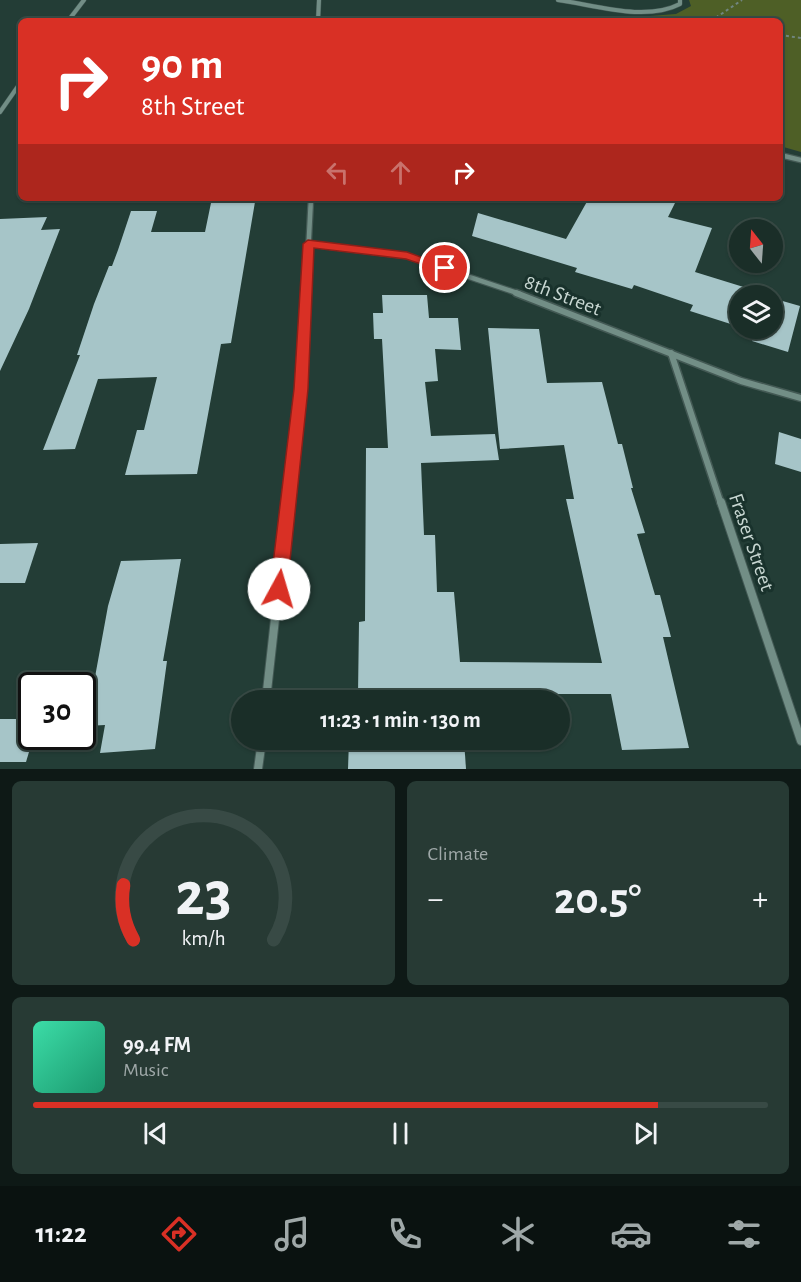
<!DOCTYPE html>
<html lang="en">
<head>
<meta charset="utf-8">
<style>
  :root { --surface:#1a2e28; --page:#273a34; --text:#f1f3f6; --muted:#9fa8a8; --line:#384a45; --accent:#d93025 }
  body { margin:0; font-family:"Alegreya Sans",sans-serif; background:var(--page); color:var(--text); height:100vh; display:flex; flex-direction:column; font-size:22px; white-space:nowrap }
  * { box-sizing:border-box; margin:0 }
  p { font-size:20px; color:var(--muted) }
  .icon { flex:none; width:33px; height:33px; fill:none; stroke:currentColor; stroke-width:2; stroke-linecap:round; stroke-linejoin:round }
  .map { position:relative; height:769px; overflow:hidden }
  .side { display:flex; flex-direction:column; gap:12px; padding:12px; background:#0e1916; flex:1 }
  .side>* { flex:none }
  .hud { position:absolute; left:18px; top:18px; width:765px; height:183px; border-radius:9px; box-shadow:0 2px 4px #0004,0 0 0 2px var(--line); background:#d93025; color:#fff; overflow:hidden }
  .needle { width:39px; rotate:343deg }
  .controls { position:absolute; left:729px; top:219px; display:grid; gap:12px }
  .controls a { display:grid; place-items:center; width:54px; height:54px; border-radius:50%; background:var(--surface); box-shadow:0 2px 4px #0004,0 0 0 2px var(--line); font-size:30px }
  .speed { position:absolute; left:18px; top:672px; display:flex; gap:12px; font-size:30px; font-weight:700; text-align:center }
  .speed>* { display:grid; place-content:center; width:78px; height:78px; border-radius:50%; background:var(--surface); box-shadow:0 2px 4px #0004,0 0 0 2px var(--line); line-height:1 }
  .speed .limit { border:3px solid #111; border-radius:9px; background:#fff; color:#111 }
  .pin { position:absolute; display:grid; place-items:center; width:51px; height:51px; color:#fff; margin:-26px; border:3px solid #fff; border-radius:50%; box-shadow:0 2px 6px #0007 }
  .me { position:absolute; width:66px; margin:-33px; rotate:6deg; stroke-linejoin:round; filter:drop-shadow(0 0 4px #0008) }
  .turn { display:flex; align-items:center; gap:21px; height:126px; padding:0 24px; font-size:27px }
  .turn .icon { width:78px; height:78px; stroke-width:2.5 }
  .turn b { display:block; font-size:42px; line-height:51px }
  .lanes { display:flex; align-items:center; height:57px; padding:0 24px; background:#0003; justify-content:center; gap:30px; direction:ltr }
  .lanes .off { opacity:.35 }
  .big { font-size:45px; font-weight:600; line-height:1.1 }
  .side .card { flex:1; display:flex; flex-direction:column; justify-content:center; gap:9px; min-width:0; padding:0 21px; border-radius:9px; background:var(--page) }
  .side .dial { align-items:center; gap:0 }
  .dial svg { height:156px; overflow:visible; fill:none; stroke:var(--line); stroke-width:7; stroke-linecap:round; text-anchor:middle }
  .dial text { fill:var(--text); stroke:none }
  .song { display:flex; align-items:center; gap:18px }
  .cover { width:72px; height:72px; border-radius:9px; background:linear-gradient(135deg,hsl(160 70% 55%),hsl(160 70% 35%)) }
  .played { height:6px; border-radius:3px; background:linear-gradient(90deg,var(--accent) 85%,var(--line) 85%) }
  .keys { display:flex; justify-content:space-around; direction:ltr }
  .heat { display:flex; justify-content:space-between; align-items:center; font-size:33px; direction:ltr }
  .side .tiles { flex:1; display:grid; gap:12px; grid-template-columns:1fr 1fr }
  .card:last-child { grid-column:span 2 }
  .trip { position:absolute; left:231px; top:690px; width:339px; height:60px; border-radius:30px; background:var(--surface); box-shadow:0 2px 4px #0004,0 0 0 2px var(--line); font-weight:600; line-height:60px; text-align:center }
  .tab-bar { display:flex; height:96px; justify-content:space-around; align-items:center; background:#0a1210; color:var(--muted) }
  .tab-bar .icon { width:42px; height:42px }
  .tab-bar .current { color:var(--accent) }
  .tab-bar b { font-size:27px; color:var(--text) }
  .map>svg:first-child { display:block }
  .green { fill:#4e5f26 }
  .building { fill:#a6c5c8 }
  .lines { fill:none; stroke-linecap:round; stroke-linejoin:round }
  .minor-far3-casing { stroke:#435954; stroke-width:5 }
  .minor-far2-casing { stroke:#435954; stroke-width:7 }
  .minor-far1-casing { stroke:#435954; stroke-width:9 }
  .minor-casing { stroke:#435954; stroke-width:10 }
  .path { stroke:#718680; stroke-width:2; stroke-dasharray:3 3; stroke-linecap:butt }
  .minor-far3 { stroke:#728e86; stroke-width:4 }
  .minor-far2 { stroke:#728e86; stroke-width:4.5 }
  .minor-far1 { stroke:#728e86; stroke-width:6 }
  .minor { stroke:#728e86; stroke-width:8 }
  .route { fill:#d93025; stroke:#8d1f18; stroke-width:1.5 }
  .labels { text-anchor:middle; stroke-width:6; stroke-linejoin:round; paint-order:stroke }
  .street-label { font-size:21px; fill:#c8d7d2; stroke:#19322c }
</style>
</head>
<body>
<div class="map">
<svg width="801" height="769" viewBox="0 0 801 769">
  <rect width="100%" height="100%" fill="#233d36"/>
  <polygon class="green" points="689,0 801,0 801,152 780,146 780,21 646,21 650,16 676,14 691,6"/>
  <g class="building">
    <polygon points="212,198 250,198 249,202 255,202 231,343 221,344 197,474 125,475 137,430 144,430 157,377 98,379 75,449 43,450 80,355 77,355 94,304 109,266 112,266 118,250 131,211 157,211 151,232 205,232"/>
    <polygon points="589,198 656,198 675,203 668,217 712,228 695,272 763,293 763,296 740,296 740,327 690,311 693,305 634,285 632,289 575,272 577,268 472,236 478,213 566,239"/>
    <polygon points="47,217 41,230 60,229 29,309 0,371 0,219"/>
    <polygon points="382,295 427,295 429,318 458,318 461,350 435,349 438,381 425,382 431,436 495,434 499,460 421,463 424,535 435,535 437,592 454,592 460,662 602,663 566,499 574,499 564,445 500,449 488,328 539,329 547,383 602,382 618,444 622,444 633,488 631,488 645,533 637,534 655,595 660,595 671,637 663,637 689,748 622,750 611,694 529,694 530,700 484,700 483,690 358,694 359,622 365,621 366,448 388,448 382,339 374,339 373,313 383,313"/>
    <polygon points="772,298 800,306 788,352 752,341 755,332 744,328 772,328"/>
    <polygon points="779,432 801,439 801,472 775,464"/>
    <polygon points="38,543 25,583 0,583 0,544"/>
    <polygon points="181,559 163,661 167,661 155,749 100,753 105,725 86,726 108,606 121,561"/>
    <polygon points="0,719 32,719 32,742 26,762 0,762"/>
    <polygon points="349,740 464,740 466,769 348,769"/>
  </g>
  <g class="lines">
    <defs>
      <g id="minor-far3">
        <path d="M 558,0 C 595,5 645,22 680,4 L 680,0"/>
        <polyline points="68,21 84,0"/>
        <polyline points="318,21 319,0"/>
        <polyline points="0,112 21,82"/>
      </g>
      <g id="minor-far2">
        <polyline points="780,155 801,160"/>
        <polyline points="308,244 407,256 520,294"/>
        <polyline points="306,294 311,198"/>
      </g>
      <g id="minor-far1">
        <polyline points="516,293 741,381 801,398"/>
        <polyline points="671,353 721,504"/>
        <polyline points="288,504 301,389 306,293"/>
      </g>
      <g id="minor">
        <polyline points="721,502 801,741"/>
        <polyline points="266,700 288,502"/>
        <polyline points="258,769 262,740"/>
      </g>
    </defs>
    <use href="#minor-far3" class="minor-far3-casing"/>
    <use href="#minor-far2" class="minor-far2-casing"/>
    <use href="#minor-far1" class="minor-far1-casing"/>
    <use href="#minor" class="minor-casing"/>
    <g class="path">
      <polyline points="692,17 701,21"/>
      <polyline points="711,21 742,0"/>
      <polyline points="780,35 801,38"/>
    </g>
    <use href="#minor-far3" class="minor-far3"/>
    <use href="#minor-far2" class="minor-far2"/>
    <use href="#minor-far1" class="minor-far1"/>
    <use href="#minor" class="minor"/>
  </g>
  <polygon class="route" points="308,240 407,252 451,268 445,272 406,259 314,248 308,389 287,589 285,595 279,597 273,595 270,589 294,389 303,244"/>
  <g class="labels">
    <g class="street-label">
      <text transform="translate(563 295) rotate(21)" y="7">8th Street</text>
      <text transform="translate(752 542) rotate(71)" y="7">Fraser Street</text>
    </g>
  </g>
</svg>
<div class="controls">
<a><svg class="needle" viewBox="-14 -14 28 28"><path d="M0-13l5 13h-10z" fill="#e53935"/><path d="M0 13l5-13h-10z" fill="#9fa8a8"/></svg></a>
<a><svg class="icon" aria-label="layers" viewBox="0 0 24 24"><path d="M12 4l9 5-9 5-9-5zM3 14l9 5 9-5"/></svg></a>
</div>
<div class="speed"><div class="limit">30</div></div>
<div class="pin" style="left:445px;top:268px;background:#d93025"><svg class="icon" aria-label="arrive" viewBox="0 0 24 24"><path d="M6 21V4h12l-3 4 3 4H6"/></svg></div>
<svg class="me" style="left:279px;top:589px" viewBox="-20 -20 40 40"><circle r="19" fill="#fff"/><path d="M0-13L10 11 0 6-10 11z" fill="#d93025"/></svg>
<div class="trip">11:23 · 1 min · 130 m</div>
<div class="hud">
<div class="turn"><svg class="icon" aria-label="right" viewBox="0 0 24 24"><path d="M7 20v-9h11M14 6l5 5-5 5"/></svg><div><b>90 m</b>8th Street</div></div>
<div class="lanes"><svg class="icon off" aria-label="left" viewBox="0 0 24 24"><path d="M17 20v-9H6M10 6l-5 5 5 5"/></svg><svg class="icon off" aria-label="ahead" viewBox="0 0 24 24"><path d="M12 20V5M6 11l6-6 6 6"/></svg><svg class="icon" aria-label="right" viewBox="0 0 24 24"><path d="M7 20v-9h11M14 6l5 5-5 5"/></svg></div>
</div>
</div>
<section class="side">
<div class="tiles">
<div class="card dial"><svg viewBox="0 0 100 80">
<path d="M14 69A42 42 0 1 1 86 69"/>
<path d="M14 69A42 42 0 0 1 9 41" stroke="#d93025"/>
<text x="50" y="56" font-size="32" font-weight="700">23</text>
<text x="50" y="72" font-size="11">km/h</text>
</svg></div>
<div class="card"><p>Climate</p>
<div class="heat"><a>−</a><b class="big">20.5°</b><a>+</a></div>
</div>
<div class="card">
<div class="song"><i class="cover"></i><div><b>99.4 FM</b><p>Music</p></div></div>
<div class="played"></div>
<div class="keys"><svg class="icon" aria-label="previous" viewBox="0 0 24 24"><path d="M18 5L8 12l10 7zM5 5v14"/></svg><svg class="icon" aria-label="pause" viewBox="0 0 24 24"><path d="M8 5v14M16 5v14"/></svg><svg class="icon" aria-label="next" viewBox="0 0 24 24"><path d="M6 5l10 7-10 7zM19 5v14"/></svg></div>
</div>
</div>
</section>
<nav class="tab-bar">
<b>11:22</b>
<svg class="icon current" aria-label="directions" viewBox="0 0 24 24"><path d="M12 3l9 9-9 9-9-9zM9 14v-3h6M13 9l2 2-2 2"/></svg>
<svg class="icon" aria-label="music" viewBox="0 0 24 24"><path d="M9 18V5l10-2v13"/><circle cx="6" cy="18" r="3"/><circle cx="16" cy="16" r="3"/></svg>
<svg class="icon" aria-label="phone" viewBox="0 0 24 24"><path d="M5 4h4l2 5-3 2q2 4 5 5l2-3 5 2v4C11 20 4 13 5 4z"/></svg>
<svg class="icon" aria-label="climate" viewBox="0 0 24 24"><path d="M12 3v18M4 7l16 10M4 17L20 7"/></svg>
<svg class="icon" aria-label="car" viewBox="0 0 24 24"><path d="M5 17H2v-5l4-1 3-4h7l3 4 3 1v5h-3M9 17h6M6 11h13"/><circle cx="7" cy="17" r="2"/><circle cx="17" cy="17" r="2"/></svg>
<svg class="icon" aria-label="filters" viewBox="0 0 24 24"><path d="M4 7h16M4 17h16"/><circle cx="9" cy="7" r="2"/><circle cx="15" cy="17" r="2"/></svg>
</nav>
</body>
</html>
